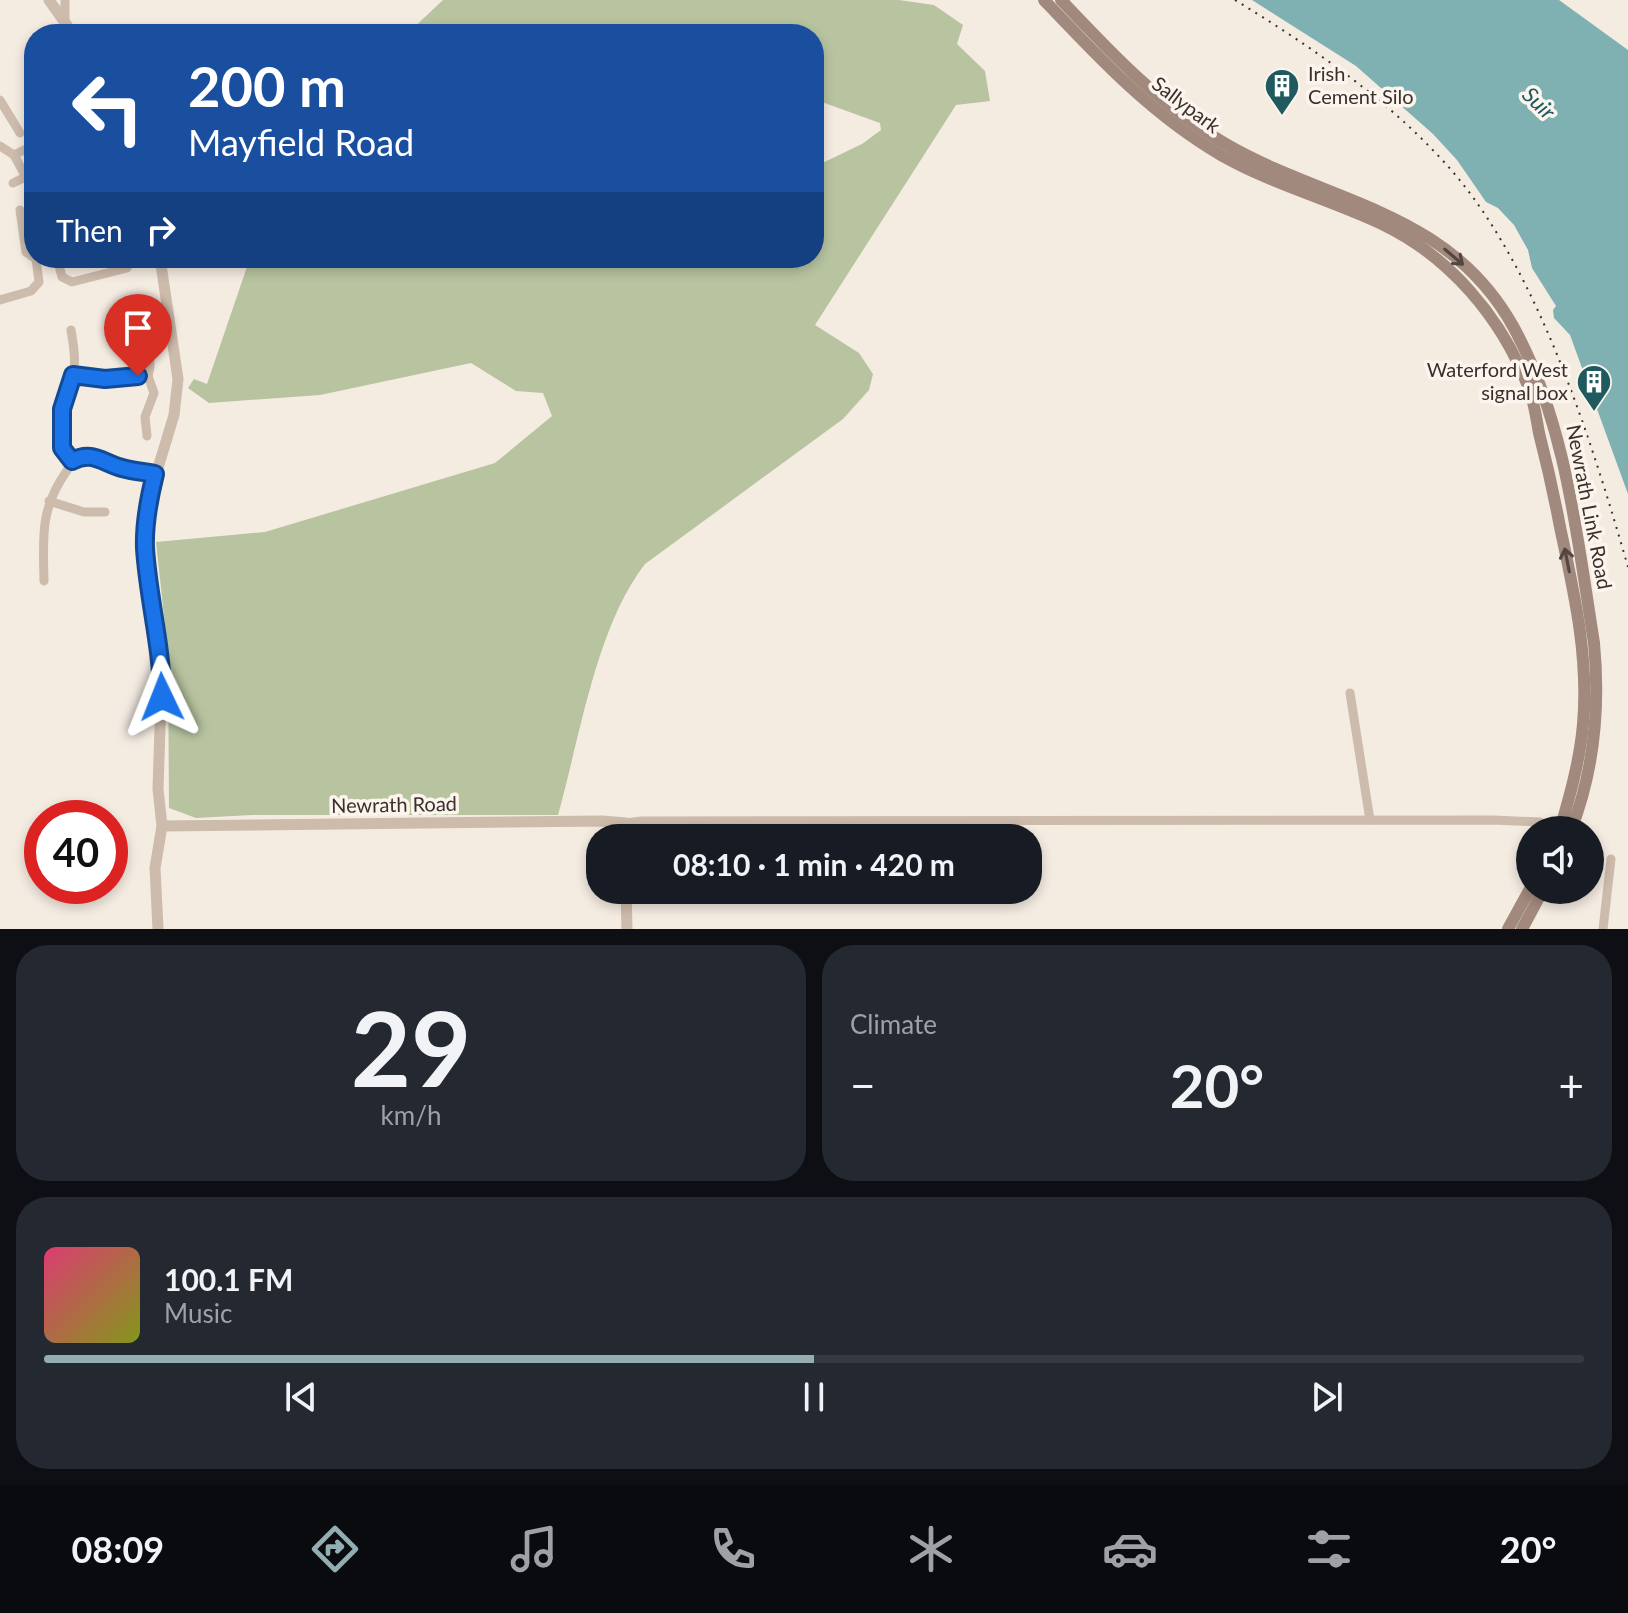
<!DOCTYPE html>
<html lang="en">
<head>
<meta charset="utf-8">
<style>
  :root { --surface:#171b24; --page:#242831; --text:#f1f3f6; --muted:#9ea1a6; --line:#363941; --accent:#92aeb2 }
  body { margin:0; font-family:Lato,sans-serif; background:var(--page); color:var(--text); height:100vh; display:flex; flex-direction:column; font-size:30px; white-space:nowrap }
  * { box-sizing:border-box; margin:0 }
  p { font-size:26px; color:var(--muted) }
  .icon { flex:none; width:44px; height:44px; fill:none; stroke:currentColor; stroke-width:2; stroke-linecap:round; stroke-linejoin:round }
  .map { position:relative; height:929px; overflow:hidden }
  .sheet { display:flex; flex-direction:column; gap:16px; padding:16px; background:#0d0f14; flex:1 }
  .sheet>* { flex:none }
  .hud { position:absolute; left:24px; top:24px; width:800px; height:244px; border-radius:32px; box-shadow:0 4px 12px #0003; background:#1a4fa0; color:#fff; overflow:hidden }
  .fabs { position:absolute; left:1516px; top:816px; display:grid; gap:16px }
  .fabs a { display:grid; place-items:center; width:88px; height:88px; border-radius:50%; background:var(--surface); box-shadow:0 4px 12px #0003; font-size:40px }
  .speed { position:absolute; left:24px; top:800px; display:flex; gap:16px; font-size:40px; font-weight:700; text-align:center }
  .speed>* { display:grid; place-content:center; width:104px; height:104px; border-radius:50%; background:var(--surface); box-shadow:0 4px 12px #0003; line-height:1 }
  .speed .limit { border:12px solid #d22; background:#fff; color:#111 }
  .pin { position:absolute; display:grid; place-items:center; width:68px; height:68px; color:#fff; margin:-82px -34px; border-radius:50% 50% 50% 0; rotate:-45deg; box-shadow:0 0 8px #0007 }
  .pin .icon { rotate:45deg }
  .me { position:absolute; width:88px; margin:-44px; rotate:358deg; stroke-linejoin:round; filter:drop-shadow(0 0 6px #0008) }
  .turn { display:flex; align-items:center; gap:28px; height:168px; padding:0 32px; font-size:36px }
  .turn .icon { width:104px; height:104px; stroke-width:2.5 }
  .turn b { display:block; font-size:56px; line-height:68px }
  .then { display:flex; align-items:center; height:76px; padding:0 32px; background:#0003; gap:16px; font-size:30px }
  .big { font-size:60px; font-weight:700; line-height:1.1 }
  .sheet .tile { flex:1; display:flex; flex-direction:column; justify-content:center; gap:12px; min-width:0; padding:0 28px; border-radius:32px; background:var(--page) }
  .sheet .dial { align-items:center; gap:0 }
  .dial b { font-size:104px; line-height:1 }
  .song { display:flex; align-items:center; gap:24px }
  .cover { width:96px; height:96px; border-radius:12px; background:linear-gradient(135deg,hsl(340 70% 55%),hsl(70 70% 35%)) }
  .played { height:8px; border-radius:4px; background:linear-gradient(90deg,var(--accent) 50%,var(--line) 50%) }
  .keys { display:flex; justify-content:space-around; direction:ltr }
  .heat { display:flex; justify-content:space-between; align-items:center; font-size:44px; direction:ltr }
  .sheet .tiles { flex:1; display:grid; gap:16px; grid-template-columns:1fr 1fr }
  .tile:last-child { grid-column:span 2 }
  .trip { position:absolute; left:586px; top:824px; width:456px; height:80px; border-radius:32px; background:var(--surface); box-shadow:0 4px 12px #0003; font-weight:700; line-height:80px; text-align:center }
  .tabs { display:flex; height:128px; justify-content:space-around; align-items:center; background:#090b0e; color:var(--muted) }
  .tabs .icon { width:56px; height:56px }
  .tabs .active { color:var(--accent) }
  .tabs b { font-size:36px; color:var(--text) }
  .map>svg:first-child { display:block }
  .green { fill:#b8c4a0 }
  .water { fill:#7fb0b2 }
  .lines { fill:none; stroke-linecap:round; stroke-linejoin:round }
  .minor { stroke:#cdbbac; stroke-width:9 }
  .tertiary { stroke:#cdbbac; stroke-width:11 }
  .secondary { stroke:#a18a7d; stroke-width:12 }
  .rail { stroke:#3b302b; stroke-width:2; stroke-dasharray:2 6; stroke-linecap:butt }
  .oneway { stroke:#544640 }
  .route-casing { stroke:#114b97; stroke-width:20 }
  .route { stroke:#1a73e8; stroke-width:14 }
  .labels { text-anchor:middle; stroke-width:7; stroke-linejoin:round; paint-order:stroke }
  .poi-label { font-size:20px; fill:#3b302b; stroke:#fbf5ee; text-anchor:start }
  .street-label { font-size:20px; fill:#3b302b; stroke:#fbf5ee }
  .water-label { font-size:22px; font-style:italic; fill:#1f5a5e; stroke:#fbf5ee }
</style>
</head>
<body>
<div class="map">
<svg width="1628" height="929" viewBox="0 0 1628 929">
  <rect width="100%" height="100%" fill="#f4ebe1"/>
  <path class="green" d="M 443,0 L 899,0 L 934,5 L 963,25 L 957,44 L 985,71 L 990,101 L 956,105 L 815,325 L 859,353 L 873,374 L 869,390 L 843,419 L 645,564 C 596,627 580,737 558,815 L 252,815 L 196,818 L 169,808 L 168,653 L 156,542 L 265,532 L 495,463 L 552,416 L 543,393 L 516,391 L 471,363 L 320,395 L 209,403 L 188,388 L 194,379 L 207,384 L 250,258 L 814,258 L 814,167 L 862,144 L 881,130 L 880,123 L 819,101 L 814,106 L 814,34 L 407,34 Z"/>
  <polygon class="water" points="1252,0 1559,0 1628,50 1628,494 1570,335 1554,318 1553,310 1556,306 1532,268 1528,250 1514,225 1498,208 1486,202 1457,160 1433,134 1356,66"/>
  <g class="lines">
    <g class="minor">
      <polyline points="65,22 65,0"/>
      <polyline points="0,100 20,133"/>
      <polyline points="0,146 14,155 26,177"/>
      <polyline points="14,155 34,145"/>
      <polyline points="13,183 34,173"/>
      <polyline points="57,258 62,277 72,282 127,268 132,258"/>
      <polyline points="0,300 31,291 39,282 36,259 26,252 20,210"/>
      <path d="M 71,330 C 73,343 76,356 74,369 C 71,396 45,437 72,461"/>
      <polyline points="73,375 86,379 148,376"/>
      <polyline points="147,436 145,417 154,393 148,376 150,367 149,328"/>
      <polyline points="49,501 84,512 105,512"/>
      <path d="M 44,581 C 43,538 40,509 66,472 C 72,463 75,455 89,455 C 100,456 108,464 118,467 C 130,472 143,472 155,474"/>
      <polyline points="1350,693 1370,820"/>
      <polyline points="626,823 641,821 1493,820 1540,822"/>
      <polyline points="1603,929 1611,859"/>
    </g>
    <g class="tertiary">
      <polyline points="49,0 73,34"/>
      <polyline points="162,826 602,821 626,823 626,838"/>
      <polyline points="626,890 627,929"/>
      <polyline points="158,929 155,868 162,826 158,789 162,667 147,566 145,535 148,501 174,415 178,379 160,258"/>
    </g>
    <g class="secondary">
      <path d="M 1044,0 C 1098,57 1152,115 1221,155 C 1272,184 1329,199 1382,224 C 1449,256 1501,317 1528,386 C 1534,400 1536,417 1539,433 C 1547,464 1554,495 1560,527 C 1574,592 1589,657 1583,724 C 1580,760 1570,795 1560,830"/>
      <path d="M 1061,0 C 1111,53 1161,106 1224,143 C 1328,204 1449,209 1514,328 C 1566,423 1577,537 1594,643 C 1600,706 1594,771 1571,830"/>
      <polyline points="1508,929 1530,889"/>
      <polyline points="1522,929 1543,890"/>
    </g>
    <path class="rail" d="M 1235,0 C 1315,49 1397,105 1458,178 C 1541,279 1592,442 1628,567"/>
  </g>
  <defs><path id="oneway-shaft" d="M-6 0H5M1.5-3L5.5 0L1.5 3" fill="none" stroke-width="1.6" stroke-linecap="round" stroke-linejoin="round" transform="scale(2)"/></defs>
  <g class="oneway">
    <use href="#oneway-shaft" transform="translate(1454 257) rotate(40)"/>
    <use href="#oneway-shaft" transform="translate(1567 560) rotate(-101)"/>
  </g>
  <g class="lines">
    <defs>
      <path id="route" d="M 138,376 L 105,379 L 73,375 L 62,409 L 62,448 L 72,461 C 92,450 103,463 122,468 C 133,471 144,472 155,474 C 149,498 144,522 145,548 C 148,598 162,646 162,697"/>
    </defs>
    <use href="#route" class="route-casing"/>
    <use href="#route" class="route"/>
  </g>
  <defs>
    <symbol id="building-pin" viewBox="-11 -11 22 30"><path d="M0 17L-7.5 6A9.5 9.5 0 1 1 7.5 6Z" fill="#1f5a5e" stroke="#fbf5ee"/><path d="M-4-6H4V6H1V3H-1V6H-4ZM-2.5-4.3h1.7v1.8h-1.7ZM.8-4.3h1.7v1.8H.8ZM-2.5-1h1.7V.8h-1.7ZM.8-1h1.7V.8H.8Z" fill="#fff"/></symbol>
  </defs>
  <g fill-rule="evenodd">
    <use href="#building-pin" x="1262" y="66" width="40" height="54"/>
    <use href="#building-pin" x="1574" y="362" width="40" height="54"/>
  </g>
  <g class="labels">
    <g class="poi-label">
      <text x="1308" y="81">Irish<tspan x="1308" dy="23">Cement Silo</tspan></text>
      <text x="1568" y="377" text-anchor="end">Waterford West<tspan x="1568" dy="23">signal box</tspan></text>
    </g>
    <g class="street-label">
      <text transform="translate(1186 105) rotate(37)" y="7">Sallypark</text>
      <text transform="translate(1589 507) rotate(79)" y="7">Newrath Link Road</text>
      <text transform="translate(394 805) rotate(-1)" y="7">Newrath Road</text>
    </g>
    <g class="water-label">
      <text transform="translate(1539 103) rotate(44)" y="8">Suir</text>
    </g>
  </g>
</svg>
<div class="fabs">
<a><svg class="icon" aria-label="sound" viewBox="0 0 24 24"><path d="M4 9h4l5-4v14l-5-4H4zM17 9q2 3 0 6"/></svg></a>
</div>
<div class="speed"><div class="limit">40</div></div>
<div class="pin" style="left:138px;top:376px;background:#d93025"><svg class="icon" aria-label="arrive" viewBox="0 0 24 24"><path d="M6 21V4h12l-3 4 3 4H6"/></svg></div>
<svg class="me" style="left:162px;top:697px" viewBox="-20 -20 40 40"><path d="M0-17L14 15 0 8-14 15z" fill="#1a73e8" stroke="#fff" stroke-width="4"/></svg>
<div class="trip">08:10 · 1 min · 420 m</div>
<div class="hud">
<div class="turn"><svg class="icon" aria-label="left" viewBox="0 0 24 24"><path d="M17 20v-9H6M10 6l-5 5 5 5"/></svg><div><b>200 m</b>Mayfield Road</div></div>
<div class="then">Then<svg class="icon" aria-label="right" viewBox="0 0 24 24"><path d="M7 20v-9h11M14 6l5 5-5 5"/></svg></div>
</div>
</div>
<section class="sheet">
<div class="tiles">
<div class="tile dial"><b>29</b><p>km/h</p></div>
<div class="tile"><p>Climate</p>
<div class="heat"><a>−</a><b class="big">20°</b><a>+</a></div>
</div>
<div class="tile">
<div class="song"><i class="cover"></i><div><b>100.1 FM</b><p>Music</p></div></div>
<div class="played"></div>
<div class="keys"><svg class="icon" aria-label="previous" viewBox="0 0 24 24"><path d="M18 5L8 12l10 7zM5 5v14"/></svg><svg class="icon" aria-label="pause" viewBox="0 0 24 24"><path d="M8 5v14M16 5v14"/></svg><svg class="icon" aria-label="next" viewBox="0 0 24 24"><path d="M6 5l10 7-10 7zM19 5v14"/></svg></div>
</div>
</div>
</section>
<nav class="tabs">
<b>08:09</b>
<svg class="icon active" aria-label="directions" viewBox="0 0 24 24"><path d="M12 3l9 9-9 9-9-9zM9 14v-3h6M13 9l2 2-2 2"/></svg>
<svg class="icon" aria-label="music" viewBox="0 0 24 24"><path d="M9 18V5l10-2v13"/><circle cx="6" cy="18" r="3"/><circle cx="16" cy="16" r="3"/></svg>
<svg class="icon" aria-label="phone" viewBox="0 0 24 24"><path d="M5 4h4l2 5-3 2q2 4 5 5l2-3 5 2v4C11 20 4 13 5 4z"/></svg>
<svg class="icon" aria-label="climate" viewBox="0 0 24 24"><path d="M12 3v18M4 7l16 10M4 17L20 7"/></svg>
<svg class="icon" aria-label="car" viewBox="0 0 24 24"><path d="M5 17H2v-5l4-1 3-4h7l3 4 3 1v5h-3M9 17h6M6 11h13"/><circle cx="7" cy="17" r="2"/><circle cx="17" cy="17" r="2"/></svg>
<svg class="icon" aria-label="filters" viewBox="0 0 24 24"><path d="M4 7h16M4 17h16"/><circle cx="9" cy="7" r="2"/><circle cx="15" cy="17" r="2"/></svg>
<b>20°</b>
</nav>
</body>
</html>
